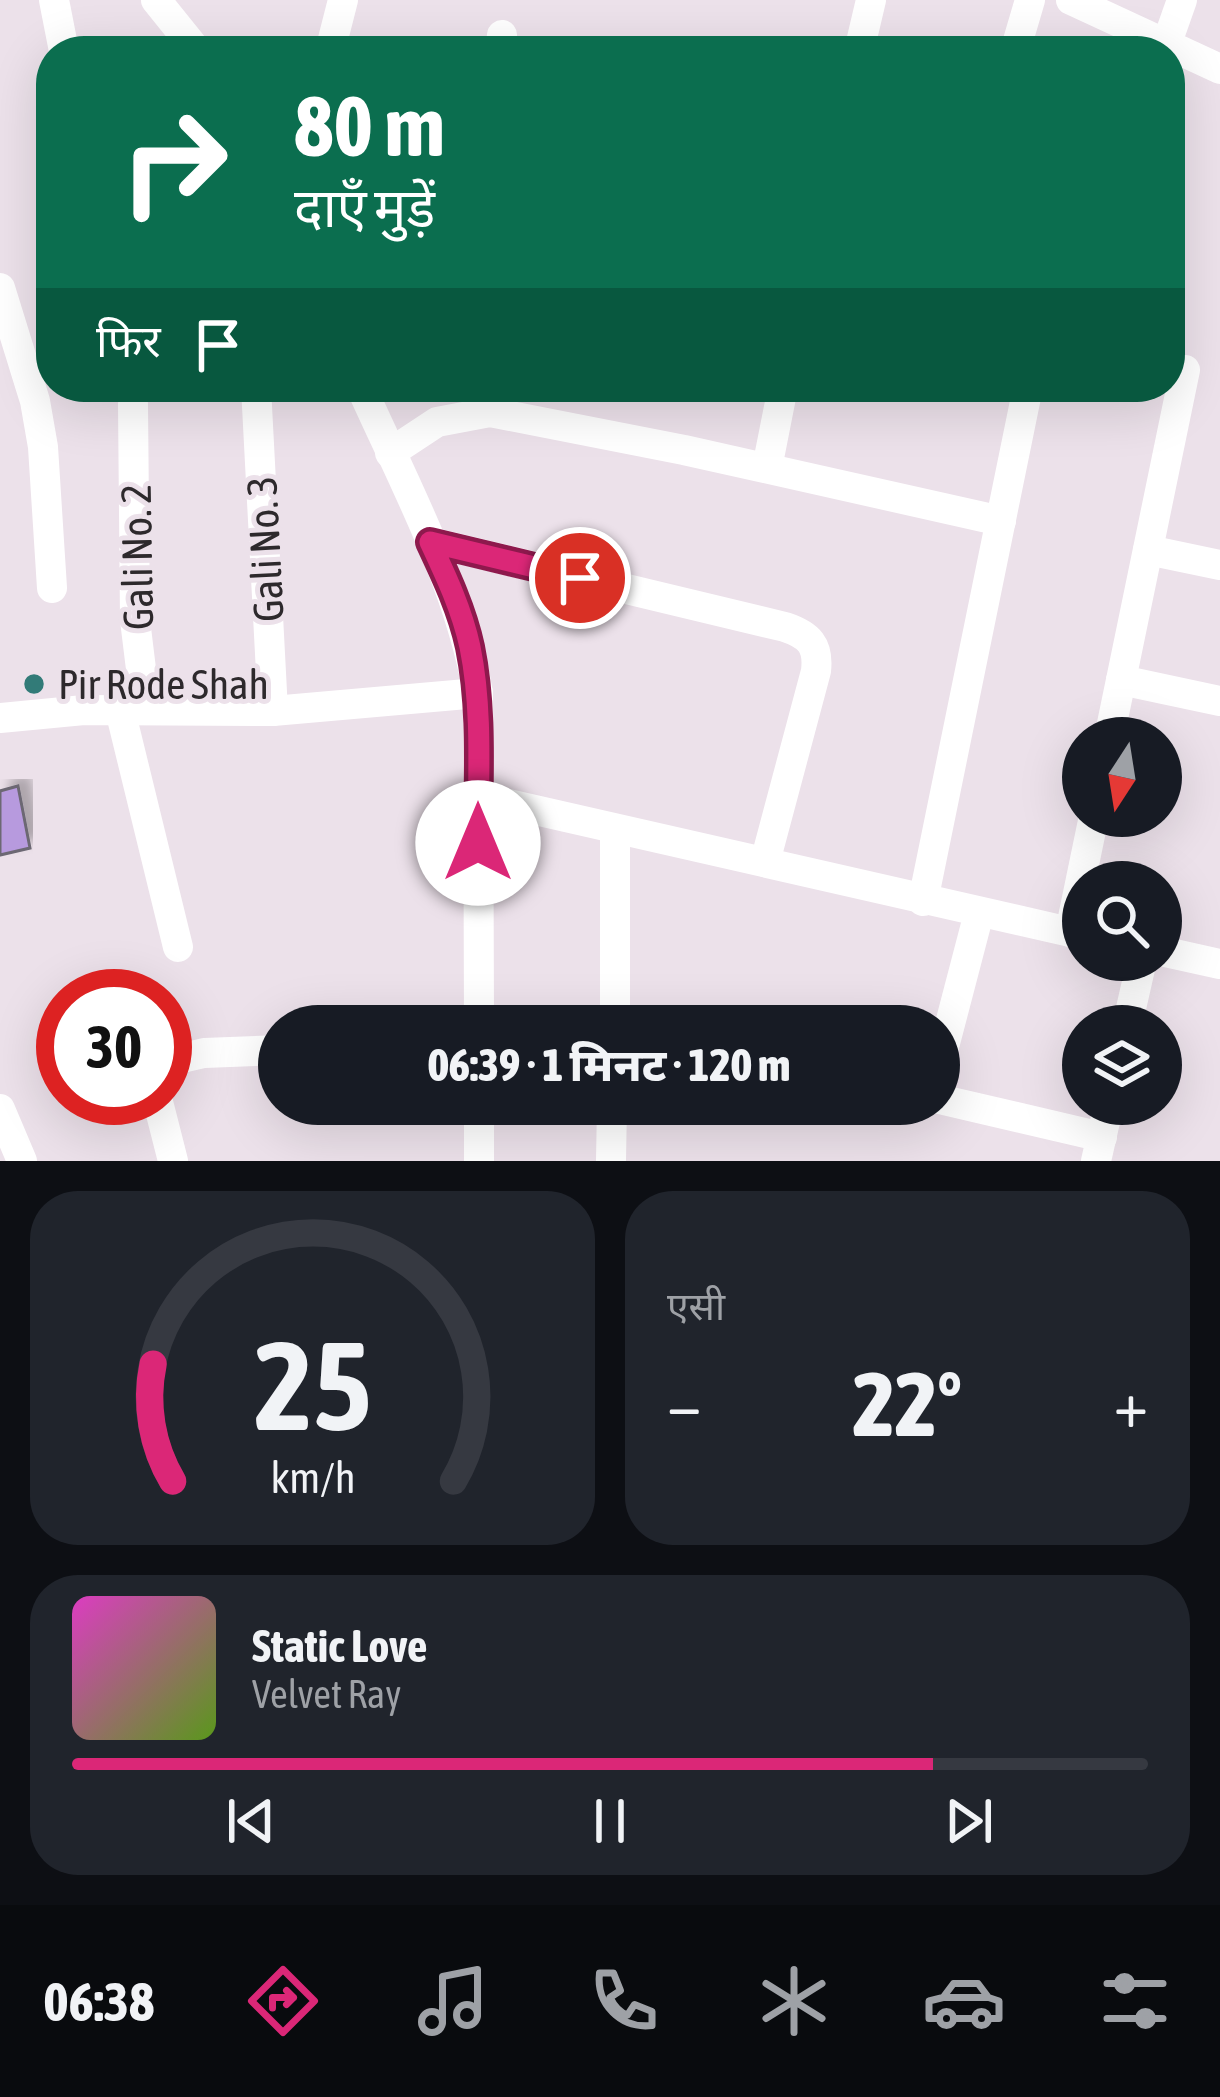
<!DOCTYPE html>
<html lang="hi">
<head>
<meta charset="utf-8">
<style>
  :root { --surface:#171b24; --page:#20242c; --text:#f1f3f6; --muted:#9ea1a6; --line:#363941; --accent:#db2777 }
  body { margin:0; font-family:"Asap Condensed","Noto Sans Devanagari",sans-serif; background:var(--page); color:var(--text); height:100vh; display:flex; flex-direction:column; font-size:45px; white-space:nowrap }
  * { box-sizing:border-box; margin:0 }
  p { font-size:39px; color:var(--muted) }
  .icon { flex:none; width:66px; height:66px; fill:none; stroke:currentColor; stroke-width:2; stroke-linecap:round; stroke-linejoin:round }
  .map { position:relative; height:1161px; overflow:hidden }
  .panel { display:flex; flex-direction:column; gap:30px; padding:30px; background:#0d0f14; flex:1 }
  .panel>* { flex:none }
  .banner { position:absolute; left:36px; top:36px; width:1149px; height:366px; border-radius:48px; box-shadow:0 12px 48px #0002; background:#0b6e4f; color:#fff; overflow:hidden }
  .needle { width:78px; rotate:192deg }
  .buttons { position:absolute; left:1062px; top:717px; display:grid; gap:24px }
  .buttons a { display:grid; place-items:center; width:120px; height:120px; border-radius:50%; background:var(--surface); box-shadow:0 12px 48px #0002; font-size:60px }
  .speed { position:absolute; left:36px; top:969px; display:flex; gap:24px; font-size:60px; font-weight:700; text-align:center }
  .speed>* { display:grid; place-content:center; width:156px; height:156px; border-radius:50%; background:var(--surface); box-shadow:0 12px 48px #0002; line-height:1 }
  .speed .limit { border:18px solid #d22; background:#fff; color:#111 }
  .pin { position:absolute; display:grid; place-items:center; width:102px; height:102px; color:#fff; margin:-51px; border:6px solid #fff; border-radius:50%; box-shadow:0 3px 12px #0007 }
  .me { position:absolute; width:132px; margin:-66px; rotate:0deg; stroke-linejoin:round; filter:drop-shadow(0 0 9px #0008) }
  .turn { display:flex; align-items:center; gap:42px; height:252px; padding:0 60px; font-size:54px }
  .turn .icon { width:156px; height:156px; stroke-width:2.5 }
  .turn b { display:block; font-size:84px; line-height:102px }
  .then { display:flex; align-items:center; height:114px; padding:0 60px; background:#0003; gap:24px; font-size:45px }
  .big { font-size:90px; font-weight:800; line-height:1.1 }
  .panel .card { flex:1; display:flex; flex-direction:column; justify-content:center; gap:18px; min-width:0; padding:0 42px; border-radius:48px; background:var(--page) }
  .panel .dial { align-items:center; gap:0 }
  .dial svg { height:312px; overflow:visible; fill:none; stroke:var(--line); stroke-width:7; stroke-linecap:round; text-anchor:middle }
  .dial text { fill:var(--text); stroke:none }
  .song { display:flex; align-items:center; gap:36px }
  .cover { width:144px; height:144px; border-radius:18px; background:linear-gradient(135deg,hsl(310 70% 55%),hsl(90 70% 35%)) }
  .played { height:12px; border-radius:6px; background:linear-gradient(90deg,var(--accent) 80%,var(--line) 80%) }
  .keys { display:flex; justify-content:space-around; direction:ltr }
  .heat { display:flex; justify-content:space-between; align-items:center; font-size:66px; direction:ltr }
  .panel .tiles { flex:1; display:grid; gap:30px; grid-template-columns:1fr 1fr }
  .card:last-child { grid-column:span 2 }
  .trip { position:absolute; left:258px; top:1005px; width:702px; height:120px; border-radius:60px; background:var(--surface); box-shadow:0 12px 48px #0002; font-weight:800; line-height:120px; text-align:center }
  .dock { display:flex; height:192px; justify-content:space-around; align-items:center; background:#090b0e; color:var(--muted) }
  .dock .icon { width:84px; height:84px }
  .dock .on { color:var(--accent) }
  .dock b { font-size:54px; color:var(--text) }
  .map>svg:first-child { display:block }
  .building { fill:#b79ade; stroke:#6c6873; stroke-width:3; filter:url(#shadow) }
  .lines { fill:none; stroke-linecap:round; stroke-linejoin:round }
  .minor { stroke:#fff; stroke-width:30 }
  .route-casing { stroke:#8e194d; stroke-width:30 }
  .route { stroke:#db2777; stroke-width:21 }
  .poi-dot { fill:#327b78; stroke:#ece1ea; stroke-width:4.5 }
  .labels { text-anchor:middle; stroke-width:10; stroke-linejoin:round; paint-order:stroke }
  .street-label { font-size:42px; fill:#2d292c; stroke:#ece1ea }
  .poi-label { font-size:42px; fill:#2d292c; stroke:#ece1ea; text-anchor:start }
</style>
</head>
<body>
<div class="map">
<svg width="1220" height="1161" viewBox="0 0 1220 1161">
  <defs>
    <filter id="shadow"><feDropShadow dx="11" dy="-11" stdDeviation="6" flood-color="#0004"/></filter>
  </defs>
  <rect width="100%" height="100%" fill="#ece1ea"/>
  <polygon class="building" points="18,786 30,848 0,855 0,791"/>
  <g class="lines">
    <g class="minor">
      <polyline points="54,0 64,51"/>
      <polyline points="156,0 197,51"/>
      <polyline points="1071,0 1220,69"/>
      <polyline points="330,51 343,0"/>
      <polyline points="500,51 502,35"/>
      <polyline points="859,51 871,0"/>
      <polyline points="1015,51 1030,0"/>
      <polyline points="1164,51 1182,0"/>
      <polyline points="0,288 35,401 43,447 52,588"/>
      <polyline points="1185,370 1121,680 1220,701"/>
      <polyline points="256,387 273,711"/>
      <path d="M 361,387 C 406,487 459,584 478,693 L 479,1026"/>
      <polyline points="133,404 135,620 146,710"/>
      <polyline points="390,453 437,422 490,412 684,450 1001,521"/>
      <polyline points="767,468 783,387"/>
      <path d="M 431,542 L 785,627 C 809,635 819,645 816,671 L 765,862"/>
      <polyline points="1148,550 1220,565"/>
      <polyline points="120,710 178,947"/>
      <polyline points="0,718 84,710 273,711 478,693"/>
      <polyline points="1109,738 1121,680"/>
      <polyline points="478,797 1083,935"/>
      <polyline points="923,901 1028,387"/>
      <polyline points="1070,932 1094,816"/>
      <polyline points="1161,951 1220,964"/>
      <polyline points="615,1026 615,829"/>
      <polyline points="1127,1026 1142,960"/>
      <polyline points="165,1062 204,1053 279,1050"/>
      <polyline points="939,1066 979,913"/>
      <polyline points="157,1098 173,1161"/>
      <polyline points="939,1099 1102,1137"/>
      <polyline points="479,1104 479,1161"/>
      <polyline points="0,1109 22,1161"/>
      <polyline points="611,1161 612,1104"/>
      <polyline points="1096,1161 1109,1104"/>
    </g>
  </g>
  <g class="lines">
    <defs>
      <path id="route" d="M 478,843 C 478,778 483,711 470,647 C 462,610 446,576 430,542 L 580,578"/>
    </defs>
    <use href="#route" class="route-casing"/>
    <use href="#route" class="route"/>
  </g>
  <circle class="poi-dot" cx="34" cy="684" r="12"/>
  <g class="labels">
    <g class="street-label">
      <text transform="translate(265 549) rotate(-93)" y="15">Gali No. 3</text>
      <text transform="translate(137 557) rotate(-91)" y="15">Gali No. 2</text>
    </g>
    <g class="poi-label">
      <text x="58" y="699">Pir Rode Shah</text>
    </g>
  </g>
</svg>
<div class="buttons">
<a><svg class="needle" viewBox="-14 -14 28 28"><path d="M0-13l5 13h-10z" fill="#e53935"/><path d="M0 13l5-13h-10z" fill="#9ea1a6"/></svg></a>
<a><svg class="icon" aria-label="search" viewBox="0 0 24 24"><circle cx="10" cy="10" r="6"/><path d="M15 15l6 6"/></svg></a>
<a><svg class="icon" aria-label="layers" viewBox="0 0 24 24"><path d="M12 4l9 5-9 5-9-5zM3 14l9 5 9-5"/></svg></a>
</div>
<div class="speed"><div class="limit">30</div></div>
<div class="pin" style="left:580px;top:578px;background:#d93025"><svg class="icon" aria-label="arrive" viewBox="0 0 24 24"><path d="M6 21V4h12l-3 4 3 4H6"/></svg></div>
<svg class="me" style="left:478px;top:843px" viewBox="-20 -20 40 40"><circle r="19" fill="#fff"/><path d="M0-13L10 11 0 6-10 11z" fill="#db2777"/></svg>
<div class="trip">06:39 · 1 मिनट · 120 m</div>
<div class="banner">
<div class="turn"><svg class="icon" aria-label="right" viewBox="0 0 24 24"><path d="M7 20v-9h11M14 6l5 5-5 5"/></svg><div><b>80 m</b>दाएँ मुड़ें</div></div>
<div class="then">फिर<svg class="icon" aria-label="arrive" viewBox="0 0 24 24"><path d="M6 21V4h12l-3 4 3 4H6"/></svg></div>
</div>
</div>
<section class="panel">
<div class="tiles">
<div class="card dial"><svg viewBox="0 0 100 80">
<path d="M14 69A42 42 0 1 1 86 69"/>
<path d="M14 69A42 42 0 0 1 9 39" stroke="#db2777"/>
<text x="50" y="56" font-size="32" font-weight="700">25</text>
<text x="50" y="72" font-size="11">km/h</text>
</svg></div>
<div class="card"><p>एसी</p>
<div class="heat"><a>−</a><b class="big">22°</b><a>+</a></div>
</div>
<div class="card">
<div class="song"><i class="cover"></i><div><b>Static Love</b><p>Velvet Ray</p></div></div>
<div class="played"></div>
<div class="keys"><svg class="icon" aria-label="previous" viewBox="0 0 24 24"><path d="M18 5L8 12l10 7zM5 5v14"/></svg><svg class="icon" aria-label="pause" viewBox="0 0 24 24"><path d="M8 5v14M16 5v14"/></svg><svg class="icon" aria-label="next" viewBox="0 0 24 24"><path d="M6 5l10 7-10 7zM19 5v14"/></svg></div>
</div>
</div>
</section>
<nav class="dock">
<b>06:38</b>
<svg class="icon on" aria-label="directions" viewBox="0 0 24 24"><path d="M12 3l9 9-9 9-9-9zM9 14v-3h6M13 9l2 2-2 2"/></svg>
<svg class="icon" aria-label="music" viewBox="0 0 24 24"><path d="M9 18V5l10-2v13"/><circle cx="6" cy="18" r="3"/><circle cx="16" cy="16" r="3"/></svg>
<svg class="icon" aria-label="phone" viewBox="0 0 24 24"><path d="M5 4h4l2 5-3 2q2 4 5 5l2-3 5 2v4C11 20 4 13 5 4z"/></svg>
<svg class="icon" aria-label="climate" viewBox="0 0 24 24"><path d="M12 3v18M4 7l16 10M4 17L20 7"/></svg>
<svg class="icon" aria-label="car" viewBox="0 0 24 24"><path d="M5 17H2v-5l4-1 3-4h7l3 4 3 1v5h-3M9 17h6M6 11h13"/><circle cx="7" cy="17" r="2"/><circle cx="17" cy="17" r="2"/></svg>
<svg class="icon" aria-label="filters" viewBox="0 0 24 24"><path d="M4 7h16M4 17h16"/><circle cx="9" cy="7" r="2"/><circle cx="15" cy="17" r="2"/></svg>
</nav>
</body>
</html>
